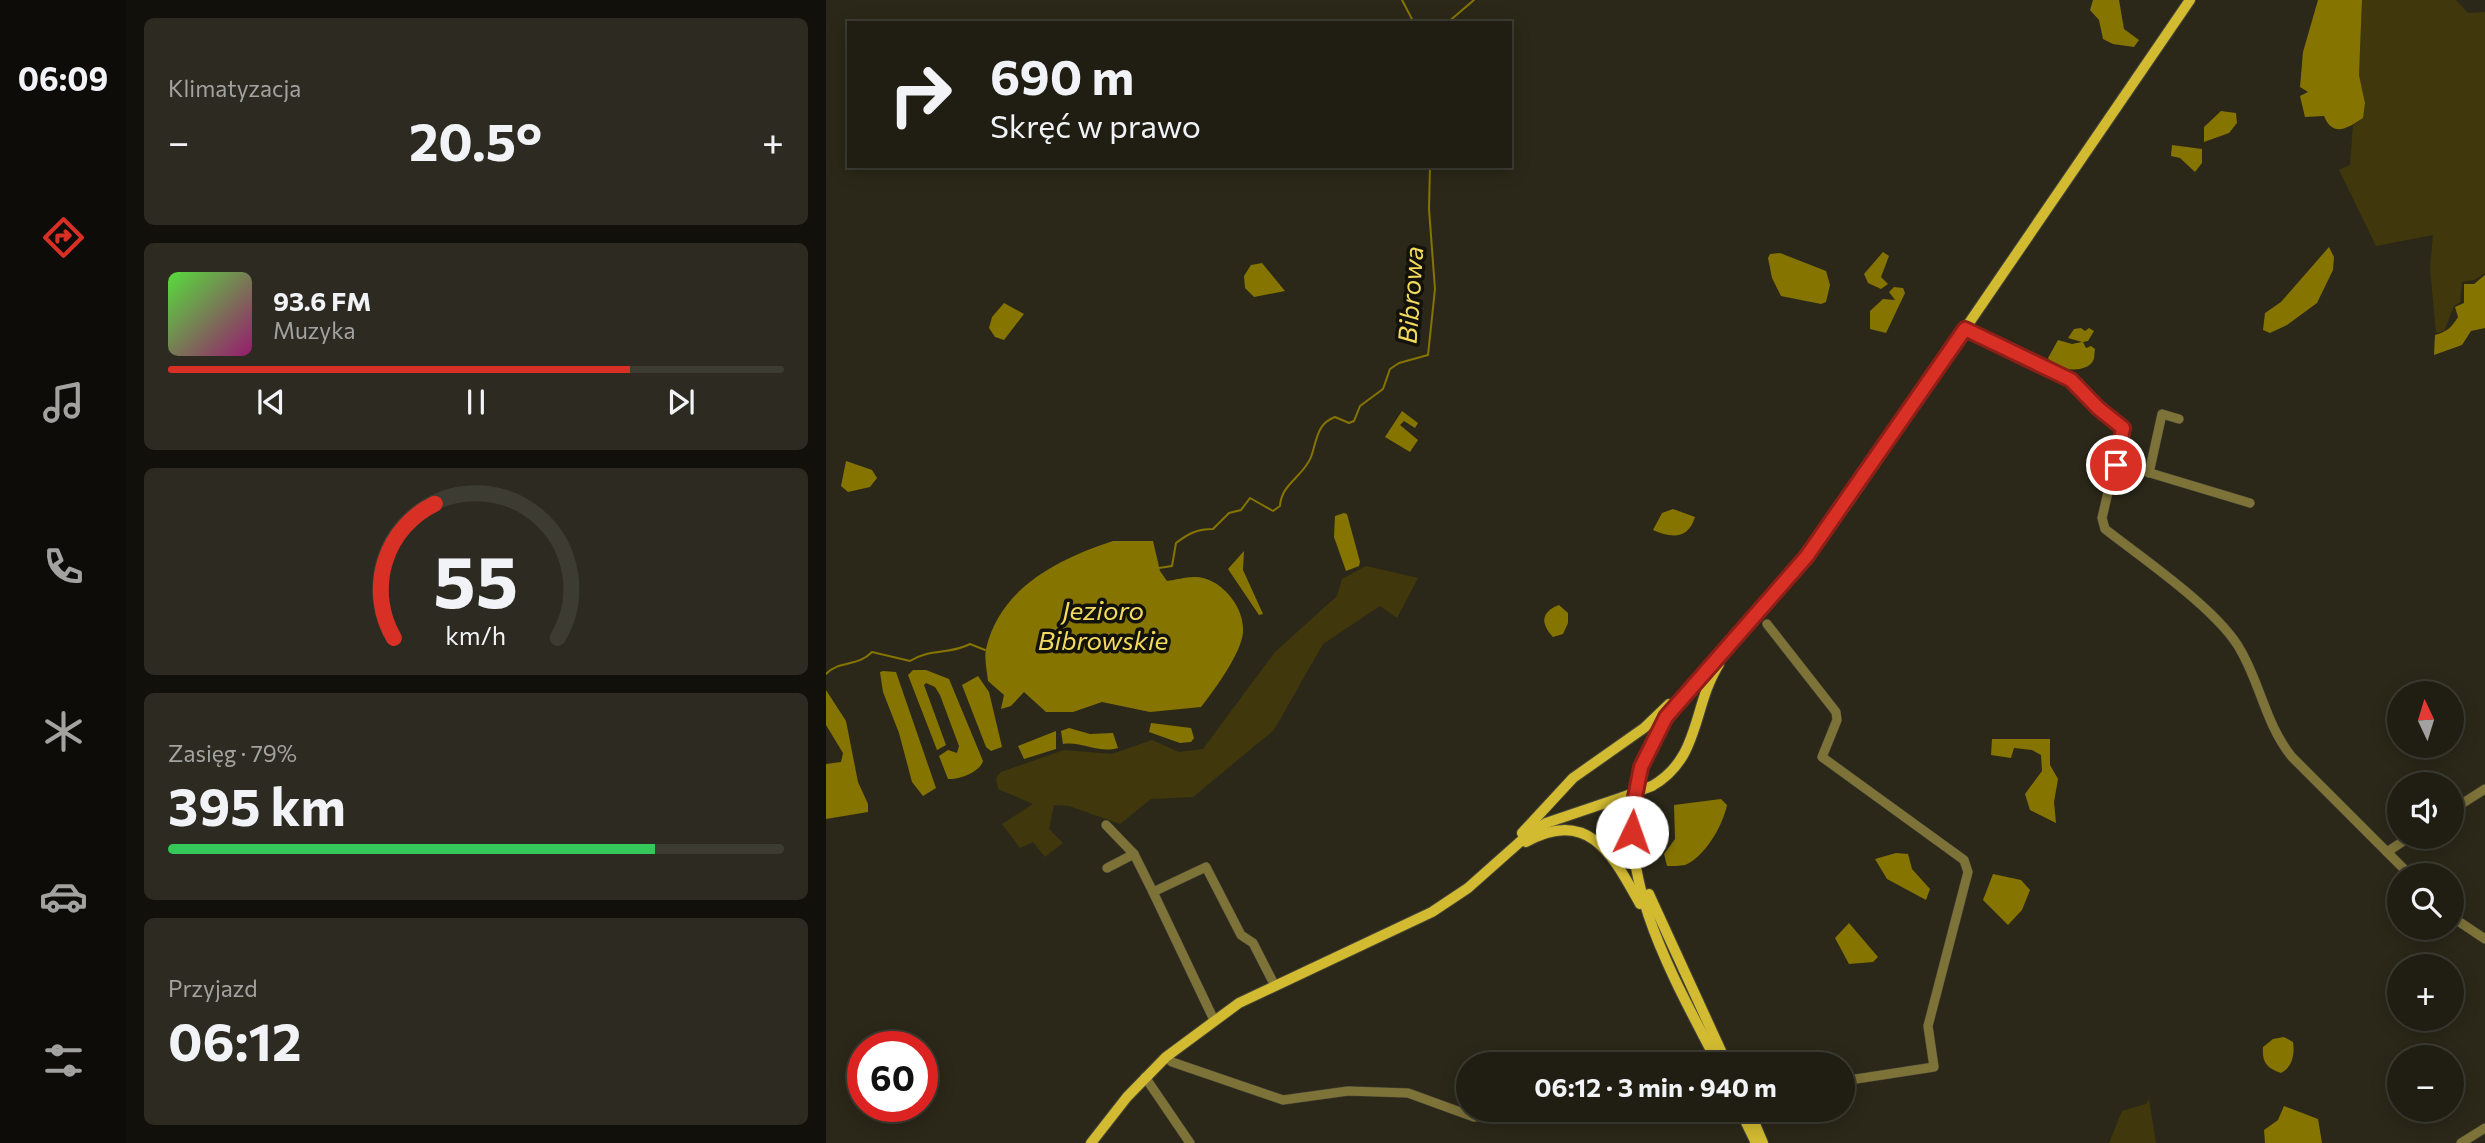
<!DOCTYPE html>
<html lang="pl">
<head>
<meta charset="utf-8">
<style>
  :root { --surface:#201e13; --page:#2d2b21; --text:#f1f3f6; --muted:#a2a2a0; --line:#3d3c33; --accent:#d93025 }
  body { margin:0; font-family:Commissioner,sans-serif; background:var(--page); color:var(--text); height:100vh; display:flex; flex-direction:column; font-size:26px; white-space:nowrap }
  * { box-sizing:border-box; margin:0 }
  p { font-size:23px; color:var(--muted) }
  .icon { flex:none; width:38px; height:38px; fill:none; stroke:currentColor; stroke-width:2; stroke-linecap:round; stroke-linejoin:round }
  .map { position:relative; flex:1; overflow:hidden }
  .details { display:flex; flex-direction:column; gap:18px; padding:18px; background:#12100a; width:700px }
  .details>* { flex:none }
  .top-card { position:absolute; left:21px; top:21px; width:665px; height:147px; border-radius:0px; box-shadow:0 4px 18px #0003,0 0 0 2px var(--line); background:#201e13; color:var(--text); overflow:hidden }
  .needle { width:46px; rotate:356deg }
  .controls { position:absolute; left:1561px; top:681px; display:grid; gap:14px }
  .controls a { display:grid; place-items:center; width:77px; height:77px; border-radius:50%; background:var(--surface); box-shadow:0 4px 18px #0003,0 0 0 2px var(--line); font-size:35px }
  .speed { position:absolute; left:21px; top:1031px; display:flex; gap:14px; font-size:35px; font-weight:700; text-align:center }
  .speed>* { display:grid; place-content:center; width:91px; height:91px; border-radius:50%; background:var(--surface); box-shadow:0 4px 18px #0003,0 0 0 2px var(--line); line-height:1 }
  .speed .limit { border:10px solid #d22; background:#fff; color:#111 }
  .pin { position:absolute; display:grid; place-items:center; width:60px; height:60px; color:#fff; margin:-30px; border:4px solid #fff; border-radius:50%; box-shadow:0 2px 7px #0007 }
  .me { position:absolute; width:77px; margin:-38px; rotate:3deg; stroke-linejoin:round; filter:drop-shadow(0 0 5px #0008) }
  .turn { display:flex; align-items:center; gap:24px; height:147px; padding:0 28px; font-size:32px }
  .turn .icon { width:91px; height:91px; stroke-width:2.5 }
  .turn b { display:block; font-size:49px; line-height:60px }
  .big { font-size:52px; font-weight:700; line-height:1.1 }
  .details .widget { flex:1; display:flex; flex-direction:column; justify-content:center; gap:10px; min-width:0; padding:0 24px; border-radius:10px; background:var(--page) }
  .details .dial { align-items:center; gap:0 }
  .dial svg { height:182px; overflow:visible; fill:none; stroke:var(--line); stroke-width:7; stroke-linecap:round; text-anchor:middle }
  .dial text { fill:var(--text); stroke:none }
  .song { display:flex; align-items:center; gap:21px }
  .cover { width:84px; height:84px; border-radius:10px; background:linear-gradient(135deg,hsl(110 70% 55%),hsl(320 70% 35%)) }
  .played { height:7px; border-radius:4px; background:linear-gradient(90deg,var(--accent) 75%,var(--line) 75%) }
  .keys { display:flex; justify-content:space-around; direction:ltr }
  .heat { display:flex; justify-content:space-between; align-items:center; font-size:38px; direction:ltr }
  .charge { height:10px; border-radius:5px; background:linear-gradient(90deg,#34c759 79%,var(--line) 0) }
  .trip { position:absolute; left:630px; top:1052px; width:399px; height:70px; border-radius:35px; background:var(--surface); box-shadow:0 4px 18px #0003,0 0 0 2px var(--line); font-weight:700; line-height:70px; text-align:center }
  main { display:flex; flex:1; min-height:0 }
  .tab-bar { display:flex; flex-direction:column; width:126px; justify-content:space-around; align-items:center; background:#0d0c08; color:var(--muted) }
  .tab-bar .icon { width:49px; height:49px }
  .tab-bar .active { color:var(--accent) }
  .tab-bar b { font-size:32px; color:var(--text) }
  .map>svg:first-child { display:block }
  .green { fill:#40380c }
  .water { fill:#867400 }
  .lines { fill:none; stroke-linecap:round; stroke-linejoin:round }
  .stream { stroke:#867400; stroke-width:2 }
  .minor-casing { stroke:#474537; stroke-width:10 }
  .major-casing { stroke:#474537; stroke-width:12 }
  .minor { stroke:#7d7238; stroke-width:9 }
  .major { stroke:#d3bb31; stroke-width:10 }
  .major-bridge-casing { stroke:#474537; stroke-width:12; stroke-linecap:butt }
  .major-bridge { stroke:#d3bb31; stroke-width:10 }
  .route-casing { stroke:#8d1f18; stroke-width:18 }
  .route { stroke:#d93025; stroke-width:12 }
  .labels { text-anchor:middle; stroke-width:7; stroke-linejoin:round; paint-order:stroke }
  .water-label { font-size:26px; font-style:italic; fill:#f2da5d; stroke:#12110a }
</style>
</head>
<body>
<main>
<nav class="tab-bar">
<b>06:09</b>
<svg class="icon active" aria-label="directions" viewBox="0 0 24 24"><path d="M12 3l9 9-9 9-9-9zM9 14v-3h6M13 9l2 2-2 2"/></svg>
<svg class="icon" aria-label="music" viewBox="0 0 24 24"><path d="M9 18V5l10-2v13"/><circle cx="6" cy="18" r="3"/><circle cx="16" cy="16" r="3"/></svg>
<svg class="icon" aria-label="phone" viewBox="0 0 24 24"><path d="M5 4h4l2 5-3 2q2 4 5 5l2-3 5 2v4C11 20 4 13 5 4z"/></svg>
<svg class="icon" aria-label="climate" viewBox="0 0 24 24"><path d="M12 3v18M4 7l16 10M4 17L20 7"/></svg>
<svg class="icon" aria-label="car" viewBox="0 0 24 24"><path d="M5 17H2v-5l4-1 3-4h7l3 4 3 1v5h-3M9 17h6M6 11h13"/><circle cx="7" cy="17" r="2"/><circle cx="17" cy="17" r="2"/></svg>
<svg class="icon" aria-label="filters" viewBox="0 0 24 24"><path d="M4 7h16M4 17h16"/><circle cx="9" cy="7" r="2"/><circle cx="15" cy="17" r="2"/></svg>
</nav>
<section class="details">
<div class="widget"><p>Klimatyzacja</p>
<div class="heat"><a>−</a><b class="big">20.5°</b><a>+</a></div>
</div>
<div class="widget">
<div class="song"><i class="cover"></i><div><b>93.6 FM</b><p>Muzyka</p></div></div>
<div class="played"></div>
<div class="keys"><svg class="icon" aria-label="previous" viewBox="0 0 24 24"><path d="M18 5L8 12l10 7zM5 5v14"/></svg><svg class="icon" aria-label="pause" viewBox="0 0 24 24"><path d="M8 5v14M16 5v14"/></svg><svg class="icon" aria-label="next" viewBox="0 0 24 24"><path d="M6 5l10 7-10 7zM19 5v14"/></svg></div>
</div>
<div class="widget dial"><svg viewBox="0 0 100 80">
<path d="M14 69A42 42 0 1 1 86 69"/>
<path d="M14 69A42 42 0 0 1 32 10" stroke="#d93025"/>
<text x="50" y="56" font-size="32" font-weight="700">55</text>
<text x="50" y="72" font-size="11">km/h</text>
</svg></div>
<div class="widget"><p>Zasięg · 79%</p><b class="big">395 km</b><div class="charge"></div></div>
<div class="widget"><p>Przyjazd</p><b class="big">06:12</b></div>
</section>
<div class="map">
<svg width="1659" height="1143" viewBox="0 0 1659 1143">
  <rect width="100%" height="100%" fill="#2b2819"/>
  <g class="green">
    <polygon points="1536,0 1630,0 1642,13 1659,12 1659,273 1648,280 1636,282 1634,302 1628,306 1618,331 1610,333 1604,268 1607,235 1550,246 1513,170 1524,165 1527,125 1537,118 1539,103 1533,75"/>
    <polygon points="540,566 592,578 571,618 554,606 497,644 448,730 367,797 325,799 294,824 243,806 228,805 223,829 237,843 219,857 207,842 194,848 176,824 207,804 172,789 170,778 175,772 238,750 286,754 326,740 353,752 377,749 449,652 511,596 516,579"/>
    <polygon points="1323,1099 1330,1143 1283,1143 1296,1111 1320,1104"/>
  </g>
  <g class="water">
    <polygon points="1267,0 1293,0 1298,29 1313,40 1308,47 1287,44 1277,39 1273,20 1264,10"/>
    <path d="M 1492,0 L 1536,0 L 1533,75 L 1539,103 L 1537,118 C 1522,128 1507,138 1498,116 L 1479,117 L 1474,96 L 1482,92 L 1474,87 L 1477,52 Z"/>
    <polygon points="1395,111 1410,113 1411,123 1403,133 1378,142 1378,127"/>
    <polygon points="1346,145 1376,149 1376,163 1369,172 1354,158 1345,156"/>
    <polygon points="1503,247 1508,257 1507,270 1491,303 1461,325 1444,333 1437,330 1439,313 1455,302"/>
    <polygon points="1057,252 1063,256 1055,277 1062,284 1055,289 1042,283 1038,274"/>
    <polygon points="954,253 1000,271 1004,285 1000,302 995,304 955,296 946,278 942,258 944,254"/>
    <polygon points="436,263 459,291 428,297 419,288 418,276 425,265"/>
    <path d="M 1659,275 L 1659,328 L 1645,331 L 1636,345 L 1608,355 L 1609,335 C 1621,332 1626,327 1632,317 L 1629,307 L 1638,303 L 1638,284 L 1648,284 Z"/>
    <polygon points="1068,287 1077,288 1079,293 1060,333 1044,329 1044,311 1057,299 1069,300 1063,292"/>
    <polygon points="178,303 198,314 178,340 169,337 163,328 166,317"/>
    <path d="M 1255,328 L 1259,331 L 1263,328 L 1268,331 L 1262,341 L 1257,342 L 1260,348 L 1265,346 L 1269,349 C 1268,353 1269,357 1267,361 C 1260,374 1228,371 1222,358 L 1232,340 L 1246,344 L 1256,342 L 1242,338 L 1248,329 Z"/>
    <polygon points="576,411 592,423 589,428 578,421 574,425 592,440 584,452 559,437"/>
    <polygon points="20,461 46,470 51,478 44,487 22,492 15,486"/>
    <path d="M 847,509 L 869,517 C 862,540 845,538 827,530 L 836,513 Z"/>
    <polygon points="518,513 521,514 534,562 533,566 520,571 508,537 509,516"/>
    <path d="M 287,541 L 327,541 L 334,571 L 341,581 C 349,580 359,577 368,577 C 393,576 419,606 417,632 C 416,652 388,691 375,707 L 324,712 L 276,702 L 247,712 L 220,712 L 198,692 L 185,706 L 175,709 L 178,695 L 162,681 C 161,671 158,658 160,649 C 174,588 232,559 287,541 Z"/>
    <polygon points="418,551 417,570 437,614 433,615 402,569"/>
    <path d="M 733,605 L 742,613 L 742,623 L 737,634 L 727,637 C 714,623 715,612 733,605 Z"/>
    <path d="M 87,670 L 100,670 L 123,679 L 157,761 C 154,772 133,780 122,779 L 113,756 L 122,750 L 131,753 L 133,746 L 114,695 L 109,687 L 100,683 L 98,685 L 120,745 L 111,750 L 82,675 Z"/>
    <polygon points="57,671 70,672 110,788 97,796 86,782 73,733 57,692 54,672"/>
    <polygon points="152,676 163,692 176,747 165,751 160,747 136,685"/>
    <polygon points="0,690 20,721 32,782 42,804 42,812 0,819 0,764 15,762 17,753 0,725"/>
    <polygon points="325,723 365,728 368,738 365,742 354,743 323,732"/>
    <path d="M 243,728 L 264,734 L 287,733 L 292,748 C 273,754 256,741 237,744 L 235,731 Z"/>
    <polygon points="230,731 230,749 198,759 192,746"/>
    <polygon points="1166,739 1224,739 1224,765 1232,779 1228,802 1230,823 1204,810 1199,794 1216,771 1215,755 1206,750 1188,748 1185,758 1165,755"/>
    <path d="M 895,799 L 901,805 C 897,825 879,857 859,865 C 854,866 846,866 841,866 L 838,854 L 849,839 L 848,805 Z"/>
    <polygon points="1070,853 1082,854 1086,869 1104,889 1100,900 1061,879 1049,859"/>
    <polygon points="1167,874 1195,880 1204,890 1196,910 1182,925 1157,900"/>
    <polygon points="1023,923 1052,957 1047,962 1023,964 1009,938"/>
    <path d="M 1458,1037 L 1467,1042 C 1469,1055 1466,1067 1455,1073 C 1440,1068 1436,1062 1437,1047 L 1447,1039 Z"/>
    <polygon points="1458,1106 1492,1119 1496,1143 1439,1143 1438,1130 1452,1120"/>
  </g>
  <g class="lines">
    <g class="stream">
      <polyline points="576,0 588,23"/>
      <polyline points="621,23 648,0"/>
      <path d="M 333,568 L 346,566 L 350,543 C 363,533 372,529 387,529 L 403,513 L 415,510 L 424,498 L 447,511 L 454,506 C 455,484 477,477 485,457 C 491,441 490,424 509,417 L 523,423 L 528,421 L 534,406 L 557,389 L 564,369 L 573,363 L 602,355 L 609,289 L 603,209 L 604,166"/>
      <path d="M 0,674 C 13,660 32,667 46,652 L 84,661 C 104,648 124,655 144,644 L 159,650"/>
    </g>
    <defs>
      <g id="minor">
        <path d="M 1139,329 L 1245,380 L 1272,409 L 1297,428 L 1276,518 L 1279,529 C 1316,558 1394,611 1415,651 C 1435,686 1440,725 1466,757 L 1584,875"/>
        <polyline points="1291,463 1424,503"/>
        <polyline points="1323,473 1336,414 1353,419"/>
        <polyline points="941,624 1010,712 1011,720 996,757 1138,860 1142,872 1102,1026 1108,1067 1017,1081"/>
        <polyline points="1626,810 1659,789"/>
        <polyline points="280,825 308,854 327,892"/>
        <polyline points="1561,852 1585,836"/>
        <polyline points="281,868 308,854"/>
        <polyline points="1626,917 1659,939"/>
        <polyline points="388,1020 327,892 380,867 415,935 427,943 448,984"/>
        <polyline points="340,1057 346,1062 457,1100 522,1091 582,1093 648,1117 694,1110"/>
        <polyline points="319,1077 364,1143"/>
        <polyline points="1635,1143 1659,1128"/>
      </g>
      <g id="major">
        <path d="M 826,786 C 875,758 866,707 893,664"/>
        <polyline points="696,833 747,778 818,728 843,704"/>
        <path d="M 700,842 C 764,806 788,858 814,904"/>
        <polyline points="823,894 901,1064"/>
        <path d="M 892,1064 C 849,980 790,882 810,784 C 825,716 882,671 927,621 C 959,585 989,547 1018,508 C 1056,455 1091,399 1128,345 C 1207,230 1285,115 1364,0"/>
        <polyline points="914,1110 930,1143"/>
        <polyline points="923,1110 937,1143"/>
        <polyline points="265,1143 301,1097 340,1057 413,1003 606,912 642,888 704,833 720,823 797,797"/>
      </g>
    </defs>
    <use href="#minor" class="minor-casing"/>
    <use href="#major" class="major-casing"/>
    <use href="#minor" class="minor"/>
    <use href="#major" class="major"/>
    <defs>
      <polyline id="major-bridge" points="797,797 826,786"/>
    </defs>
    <use href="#major-bridge" class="major-bridge-casing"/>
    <use href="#major-bridge" class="major-bridge"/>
  </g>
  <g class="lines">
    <defs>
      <polyline id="route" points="806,832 807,807 815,767 840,717 981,556 1139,329 1245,380 1272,408 1297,428 1290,465"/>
    </defs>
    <use href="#route" class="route-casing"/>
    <use href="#route" class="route"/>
  </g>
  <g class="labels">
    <g class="water-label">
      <text transform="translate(585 295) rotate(-86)" y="9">Bibrowa</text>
      <text x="277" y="620">Jezioro<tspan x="277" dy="30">Bibrowskie</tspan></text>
    </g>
  </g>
</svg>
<div class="controls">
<a><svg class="needle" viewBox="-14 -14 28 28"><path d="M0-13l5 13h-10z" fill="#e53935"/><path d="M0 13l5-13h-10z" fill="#a2a2a0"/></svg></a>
<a><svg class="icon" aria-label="sound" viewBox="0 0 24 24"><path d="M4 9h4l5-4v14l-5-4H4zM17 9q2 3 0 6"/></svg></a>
<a><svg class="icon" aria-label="search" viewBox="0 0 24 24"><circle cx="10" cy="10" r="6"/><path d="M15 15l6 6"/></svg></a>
<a>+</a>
<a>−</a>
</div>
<div class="speed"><div class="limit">60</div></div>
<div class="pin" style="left:1290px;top:465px;background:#d93025"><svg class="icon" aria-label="arrive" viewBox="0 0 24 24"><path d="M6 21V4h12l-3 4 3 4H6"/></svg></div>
<svg class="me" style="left:806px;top:832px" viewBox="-20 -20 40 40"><circle r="19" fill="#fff"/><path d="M0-13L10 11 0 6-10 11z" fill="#d93025"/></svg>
<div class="trip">06:12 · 3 min · 940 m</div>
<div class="top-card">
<div class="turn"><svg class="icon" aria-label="right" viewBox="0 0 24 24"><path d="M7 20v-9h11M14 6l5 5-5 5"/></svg><div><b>690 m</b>Skręć w prawo</div></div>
</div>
</div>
</main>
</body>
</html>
